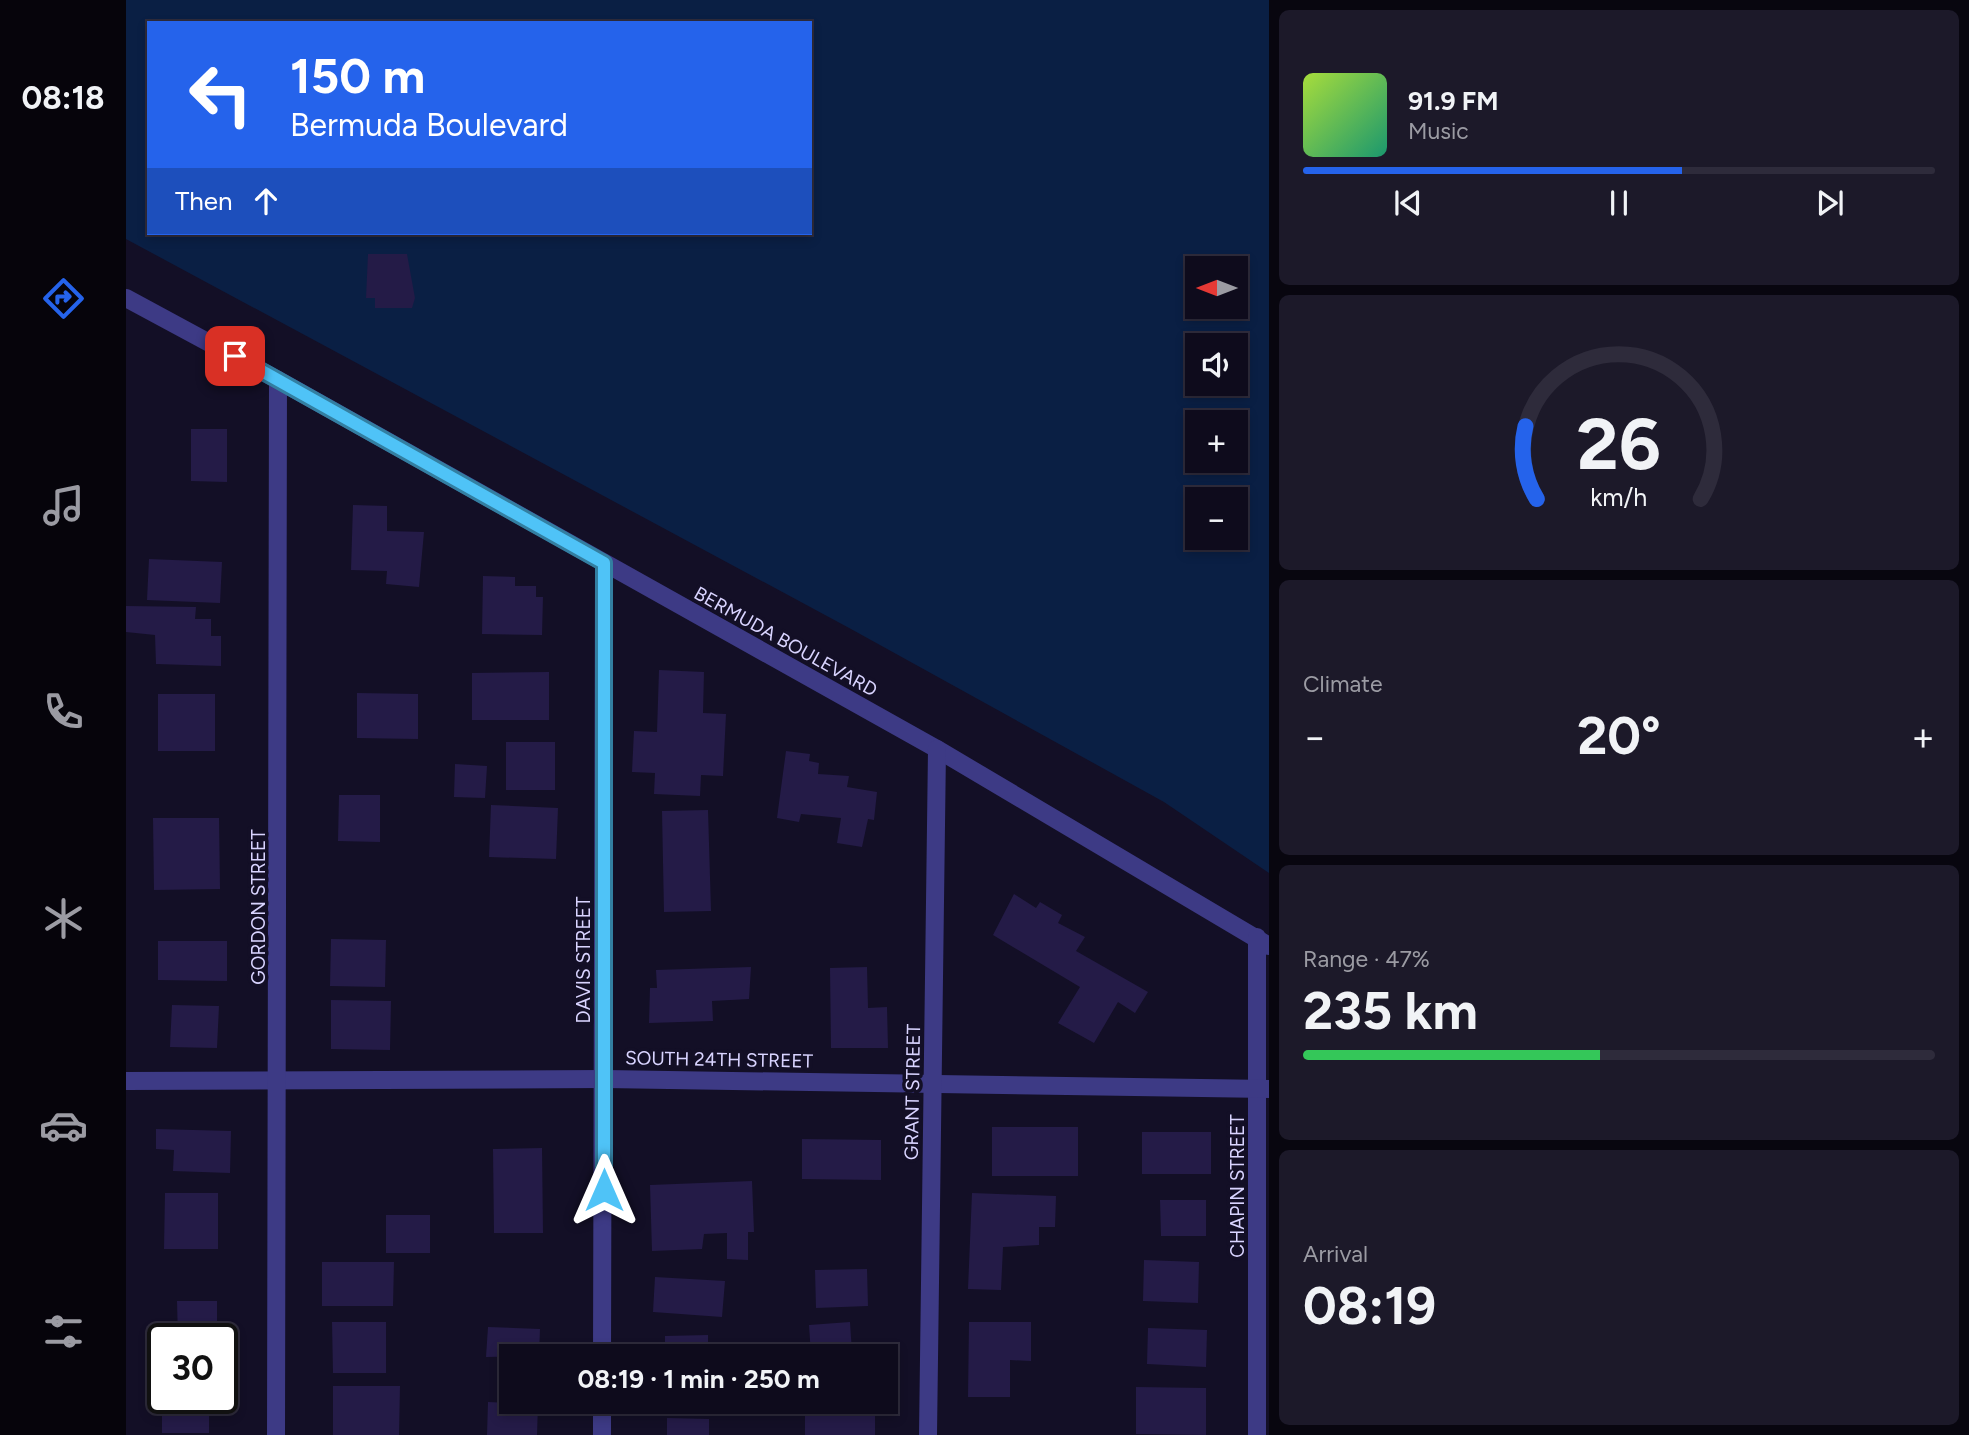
<!DOCTYPE html>
<html lang="en">
<head>
<meta charset="utf-8">
<style>
  :root { --surface:#0e0b1c; --page:#1c1929; --text:#f1f3f6; --muted:#9b9ba3; --line:#2e2b3b; --accent:#2563eb }
  body { margin:0; font-family:Figtree,sans-serif; background:var(--page); color:var(--text); height:100vh; display:flex; flex-direction:column; font-size:26px; white-space:nowrap }
  * { box-sizing:border-box; margin:0 }
  p { font-size:23px; color:var(--muted) }
  .icon { flex:none; width:38px; height:38px; fill:none; stroke:currentColor; stroke-width:2; stroke-linecap:round; stroke-linejoin:round }
  .map { position:relative; flex:1; overflow:hidden }
  .side { display:flex; flex-direction:column; gap:10px; padding:10px; background:#08060f; width:700px }
  .side>* { flex:none }
  .hud { position:absolute; left:21px; top:21px; width:665px; height:214px; border-radius:0px; box-shadow:0 4px 10px #0003,0 0 0 2px var(--line); background:#2563eb; color:#fff; overflow:hidden }
  .needle { width:46px; rotate:270deg }
  .controls { position:absolute; left:1059px; top:256px; display:grid; gap:14px }
  .controls a { display:grid; place-items:center; width:63px; height:63px; border-radius:0px; background:var(--surface); box-shadow:0 4px 10px #0003,0 0 0 2px var(--line); font-size:35px }
  .speed { position:absolute; left:21px; top:1323px; display:flex; gap:14px; font-size:35px; font-weight:700; text-align:center }
  .speed>* { display:grid; place-content:center; width:91px; height:91px; border-radius:50%; background:var(--surface); box-shadow:0 4px 10px #0003,0 0 0 2px var(--line); line-height:1 }
  .speed .limit { border:4px solid #111; border-radius:10px; background:#fff; color:#111 }
  .pin { position:absolute; display:grid; place-items:center; width:60px; height:60px; color:#fff; margin:-30px; border-radius:14px; box-shadow:0 4px 10px #0006 }
  .me { position:absolute; width:77px; margin:-38px; rotate:0deg; stroke-linejoin:round; filter:drop-shadow(0 0 5px #0008) }
  .turn { display:flex; align-items:center; gap:24px; height:147px; padding:0 28px; font-size:32px }
  .turn .icon { width:91px; height:91px; stroke-width:2.5 }
  .turn b { display:block; font-size:49px; line-height:60px }
  .then { display:flex; align-items:center; height:66px; padding:0 28px; background:#0003; gap:14px; font-size:26px }
  .big { font-size:52px; font-weight:700; line-height:1.1 }
  .side .tile { flex:1; display:flex; flex-direction:column; justify-content:center; gap:10px; min-width:0; padding:0 24px; border-radius:10px; background:var(--page) }
  .side .dial { align-items:center; gap:0 }
  .dial svg { height:182px; overflow:visible; fill:none; stroke:var(--line); stroke-width:7; stroke-linecap:round; text-anchor:middle }
  .dial text { fill:var(--text); stroke:none }
  .song { display:flex; align-items:center; gap:21px }
  .cover { width:84px; height:84px; border-radius:10px; background:linear-gradient(135deg,hsl(80 70% 55%),hsl(160 70% 35%)) }
  .played { height:7px; border-radius:4px; background:linear-gradient(90deg,var(--accent) 60%,var(--line) 60%) }
  .keys { display:flex; justify-content:space-around; direction:ltr }
  .heat { display:flex; justify-content:space-between; align-items:center; font-size:38px; direction:ltr }
  .charge { height:10px; border-radius:5px; background:linear-gradient(90deg,#34c759 47%,var(--line) 0) }
  .trip { position:absolute; left:373px; top:1344px; width:399px; height:70px; border-radius:0px; background:var(--surface); box-shadow:0 4px 10px #0003,0 0 0 2px var(--line); font-weight:700; line-height:70px; text-align:center }
  main { display:flex; flex:1; min-height:0 }
  .tab-bar { display:flex; flex-direction:column; width:126px; justify-content:space-around; align-items:center; background:#06040b; color:var(--muted) }
  .tab-bar .icon { width:49px; height:49px }
  .tab-bar .current { color:var(--accent) }
  .tab-bar b { font-size:32px; color:var(--text) }
  .map>svg:first-child { display:block }
  .water { fill:#0a1f44; fill-rule:evenodd }
  .building { fill:#241b47 }
  .lines { fill:none; stroke-linecap:round; stroke-linejoin:round }
  .minor { stroke:#3d3a85; stroke-width:18 }
  .route-casing { stroke:#337fa1; stroke-width:18 }
  .route { stroke:#4fc3f7; stroke-width:12 }
  .labels { text-anchor:middle; stroke-width:7; stroke-linejoin:round; paint-order:stroke }
  .street-label { font-size:19px; fill:#d9d4ff; stroke:#130f26 }
</style>
</head>
<body>
<main>
<nav class="tab-bar">
<b>08:18</b>
<svg class="icon current" aria-label="directions" viewBox="0 0 24 24"><path d="M12 3l9 9-9 9-9-9zM9 14v-3h6M13 9l2 2-2 2"/></svg>
<svg class="icon" aria-label="music" viewBox="0 0 24 24"><path d="M9 18V5l10-2v13"/><circle cx="6" cy="18" r="3"/><circle cx="16" cy="16" r="3"/></svg>
<svg class="icon" aria-label="phone" viewBox="0 0 24 24"><path d="M5 4h4l2 5-3 2q2 4 5 5l2-3 5 2v4C11 20 4 13 5 4z"/></svg>
<svg class="icon" aria-label="climate" viewBox="0 0 24 24"><path d="M12 3v18M4 7l16 10M4 17L20 7"/></svg>
<svg class="icon" aria-label="car" viewBox="0 0 24 24"><path d="M5 17H2v-5l4-1 3-4h7l3 4 3 1v5h-3M9 17h6M6 11h13"/><circle cx="7" cy="17" r="2"/><circle cx="17" cy="17" r="2"/></svg>
<svg class="icon" aria-label="filters" viewBox="0 0 24 24"><path d="M4 7h16M4 17h16"/><circle cx="9" cy="7" r="2"/><circle cx="15" cy="17" r="2"/></svg>
</nav>
<div class="map">
<svg width="1143" height="1435" viewBox="0 0 1143 1435">
  <rect width="100%" height="100%" fill="#130f26"/>
  <path class="water" d="M 0,0 L 1143,0 L 1143,873 L 1038,802 L 725,629 L 0,239 ZM 23,23 L 684,23 L 684,233 L 23,233 ZM 1071,268 L 1110,268 L 1110,306 L 1071,306 ZM 1071,345 L 1110,345 L 1110,383 L 1071,383 ZM 1071,422 L 1110,422 L 1110,460 L 1071,460 ZM 1071,499 L 1110,499 L 1110,537 L 1071,537 Z"/>
  <g class="building">
    <polygon points="242,254 281,254 289,298 286,308 249,308 249,298 240,298"/>
    <polygon points="65,429 101,429 101,482 65,481"/>
    <polygon points="227,505 261,506 261,531 298,532 293,587 260,584 261,571 225,570"/>
    <polygon points="23,559 96,562 94,603 21,600"/>
    <polygon points="357,576 389,577 389,586 410,586 410,597 417,597 416,635 356,634"/>
    <polygon points="0,606 70,607 69,619 85,619 85,636 95,636 95,666 30,664 29,635 0,632"/>
    <polygon points="533,670 578,672 577,713 600,714 597,776 575,775 574,796 528,794 529,773 506,772 508,731 531,732"/>
    <polygon points="423,672 423,720 346,720 346,673"/>
    <polygon points="231,693 292,694 292,739 231,738"/>
    <rect x="32" y="694" width="57" height="57"/>
    <rect x="380" y="742" width="49" height="48"/>
    <polygon points="660,751 684,754 683,761 693,763 692,774 723,776 721,787 751,792 748,820 742,819 736,847 711,843 715,818 675,814 673,822 651,818"/>
    <polygon points="329,764 361,766 359,798 328,797"/>
    <polygon points="213,795 254,795 254,842 212,841"/>
    <polygon points="365,805 432,808 430,859 363,857"/>
    <polygon points="582,810 585,911 538,912 536,811"/>
    <polygon points="27,818 93,818 94,889 28,890"/>
    <polygon points="888,894 910,908 914,902 936,915 932,923 959,937 950,951 1022,992 1009,1013 992,1002 968,1043 932,1023 954,987 867,935"/>
    <polygon points="205,939 260,940 259,987 204,986"/>
    <polygon points="32,941 101,941 101,981 32,980"/>
    <polygon points="625,967 623,999 586,1001 587,1021 523,1023 524,988 531,988 530,970"/>
    <polygon points="741,967 742,1008 761,1007 762,1048 705,1048 704,968"/>
    <polygon points="205,1000 265,1001 264,1050 205,1049"/>
    <polygon points="46,1005 93,1006 91,1048 44,1047"/>
    <rect x="866" y="1127" width="86" height="49"/>
    <polygon points="30,1129 105,1131 104,1173 47,1171 48,1150 30,1149"/>
    <rect x="1016" y="1132" width="69" height="42"/>
    <polygon points="676,1139 755,1140 755,1180 676,1179"/>
    <polygon points="416,1148 417,1233 368,1233 367,1149"/>
    <polygon points="626,1181 628,1232 622,1232 622,1260 601,1259 601,1233 578,1234 576,1249 526,1251 524,1185"/>
    <polygon points="39,1193 92,1193 92,1249 38,1249"/>
    <polygon points="846,1193 930,1196 929,1227 913,1227 913,1245 877,1247 875,1290 842,1289"/>
    <polygon points="1034,1200 1080,1200 1080,1236 1035,1236"/>
    <rect x="260" y="1215" width="44" height="38"/>
    <polygon points="1018,1260 1073,1262 1072,1303 1017,1301"/>
    <polygon points="196,1262 268,1262 267,1306 196,1306"/>
    <polygon points="741,1269 742,1306 690,1308 689,1270"/>
    <polygon points="529,1277 599,1281 596,1317 527,1312"/>
    <polygon points="51,1301 91,1301 91,1339 52,1339"/>
    <polygon points="206,1322 260,1322 260,1373 207,1373"/>
    <polygon points="724,1322 726,1353 685,1355 683,1325"/>
    <polygon points="843,1322 905,1322 905,1361 884,1360 884,1397 842,1397"/>
    <polygon points="362,1327 414,1329 413,1356 360,1357"/>
    <polygon points="1022,1328 1081,1330 1080,1367 1021,1364"/>
    <polygon points="582,1335 582,1356 539,1356 539,1336"/>
    <polygon points="207,1386 274,1386 273,1435 207,1435"/>
    <polygon points="1010,1387 1080,1388 1080,1435 1010,1434"/>
    <rect x="36" y="1398" width="47" height="35"/>
    <polygon points="362,1402 412,1404 411,1435 361,1435"/>
    <rect x="540" y="1402" width="42" height="3"/>
    <rect x="679" y="1402" width="70" height="33"/>
    <polygon points="541,1418 583,1419 583,1435 541,1435"/>
  </g>
  <g class="lines">
    <g class="minor">
      <polyline points="0,298 152,380 811,749 1143,946"/>
      <polyline points="1131,937 1131,1435"/>
      <polyline points="0,1081 479,1079 1143,1089"/>
      <polyline points="476,1356 478,563"/>
      <polyline points="150,1435 152,380"/>
      <polyline points="476,1435 476,1402"/>
      <polyline points="802,1435 811,749"/>
    </g>
  </g>
  <g class="lines">
    <defs>
      <polyline id="route" points="109,356 478,563 478,1190"/>
    </defs>
    <use href="#route" class="route-casing"/>
    <use href="#route" class="route"/>
  </g>
  <g class="labels">
    <g class="street-label">
      <text transform="translate(660 641) rotate(29)" y="7">BERMUDA BOULEVARD</text>
      <text transform="translate(132 907) rotate(-90)" y="7">GORDON STREET</text>
      <text transform="translate(457 960) rotate(-90)" y="7">DAVIS STREET</text>
      <text transform="translate(593 1059) rotate(1)" y="7">SOUTH 24TH STREET</text>
      <text transform="translate(786 1092) rotate(-89)" y="7">GRANT STREET</text>
      <text transform="translate(1111 1186) rotate(-90)" y="7">CHAPIN STREET</text>
    </g>
  </g>
</svg>
<div class="controls">
<a><svg class="needle" viewBox="-14 -14 28 28"><path d="M0-13l5 13h-10z" fill="#e53935"/><path d="M0 13l5-13h-10z" fill="#9b9ba3"/></svg></a>
<a><svg class="icon" aria-label="sound" viewBox="0 0 24 24"><path d="M4 9h4l5-4v14l-5-4H4zM17 9q2 3 0 6"/></svg></a>
<a>+</a>
<a>−</a>
</div>
<div class="speed"><div class="limit">30</div></div>
<div class="pin" style="left:109px;top:356px;background:#d93025"><svg class="icon" aria-label="arrive" viewBox="0 0 24 24"><path d="M6 21V4h12l-3 4 3 4H6"/></svg></div>
<svg class="me" style="left:478px;top:1190px" viewBox="-20 -20 40 40"><path d="M0-17L14 15 0 8-14 15z" fill="#4fc3f7" stroke="#fff" stroke-width="4"/></svg>
<div class="trip">08:19 · 1 min · 250 m</div>
<div class="hud">
<div class="turn"><svg class="icon" aria-label="left" viewBox="0 0 24 24"><path d="M17 20v-9H6M10 6l-5 5 5 5"/></svg><div><b>150 m</b>Bermuda Boulevard</div></div>
<div class="then">Then<svg class="icon" aria-label="ahead" viewBox="0 0 24 24"><path d="M12 20V5M6 11l6-6 6 6"/></svg></div>
</div>
</div>
<section class="side">
<div class="tile">
<div class="song"><i class="cover"></i><div><b>91.9 FM</b><p>Music</p></div></div>
<div class="played"></div>
<div class="keys"><svg class="icon" aria-label="previous" viewBox="0 0 24 24"><path d="M18 5L8 12l10 7zM5 5v14"/></svg><svg class="icon" aria-label="pause" viewBox="0 0 24 24"><path d="M8 5v14M16 5v14"/></svg><svg class="icon" aria-label="next" viewBox="0 0 24 24"><path d="M6 5l10 7-10 7zM19 5v14"/></svg></div>
</div>
<div class="tile dial"><svg viewBox="0 0 100 80">
<path d="M14 69A42 42 0 1 1 86 69"/>
<path d="M14 69A42 42 0 0 1 9 37" stroke="#2563eb"/>
<text x="50" y="56" font-size="32" font-weight="700">26</text>
<text x="50" y="72" font-size="11">km/h</text>
</svg></div>
<div class="tile"><p>Climate</p>
<div class="heat"><a>−</a><b class="big">20°</b><a>+</a></div>
</div>
<div class="tile"><p>Range · 47%</p><b class="big">235 km</b><div class="charge"></div></div>
<div class="tile"><p>Arrival</p><b class="big">08:19</b></div>
</section>
</main>
</body>
</html>
